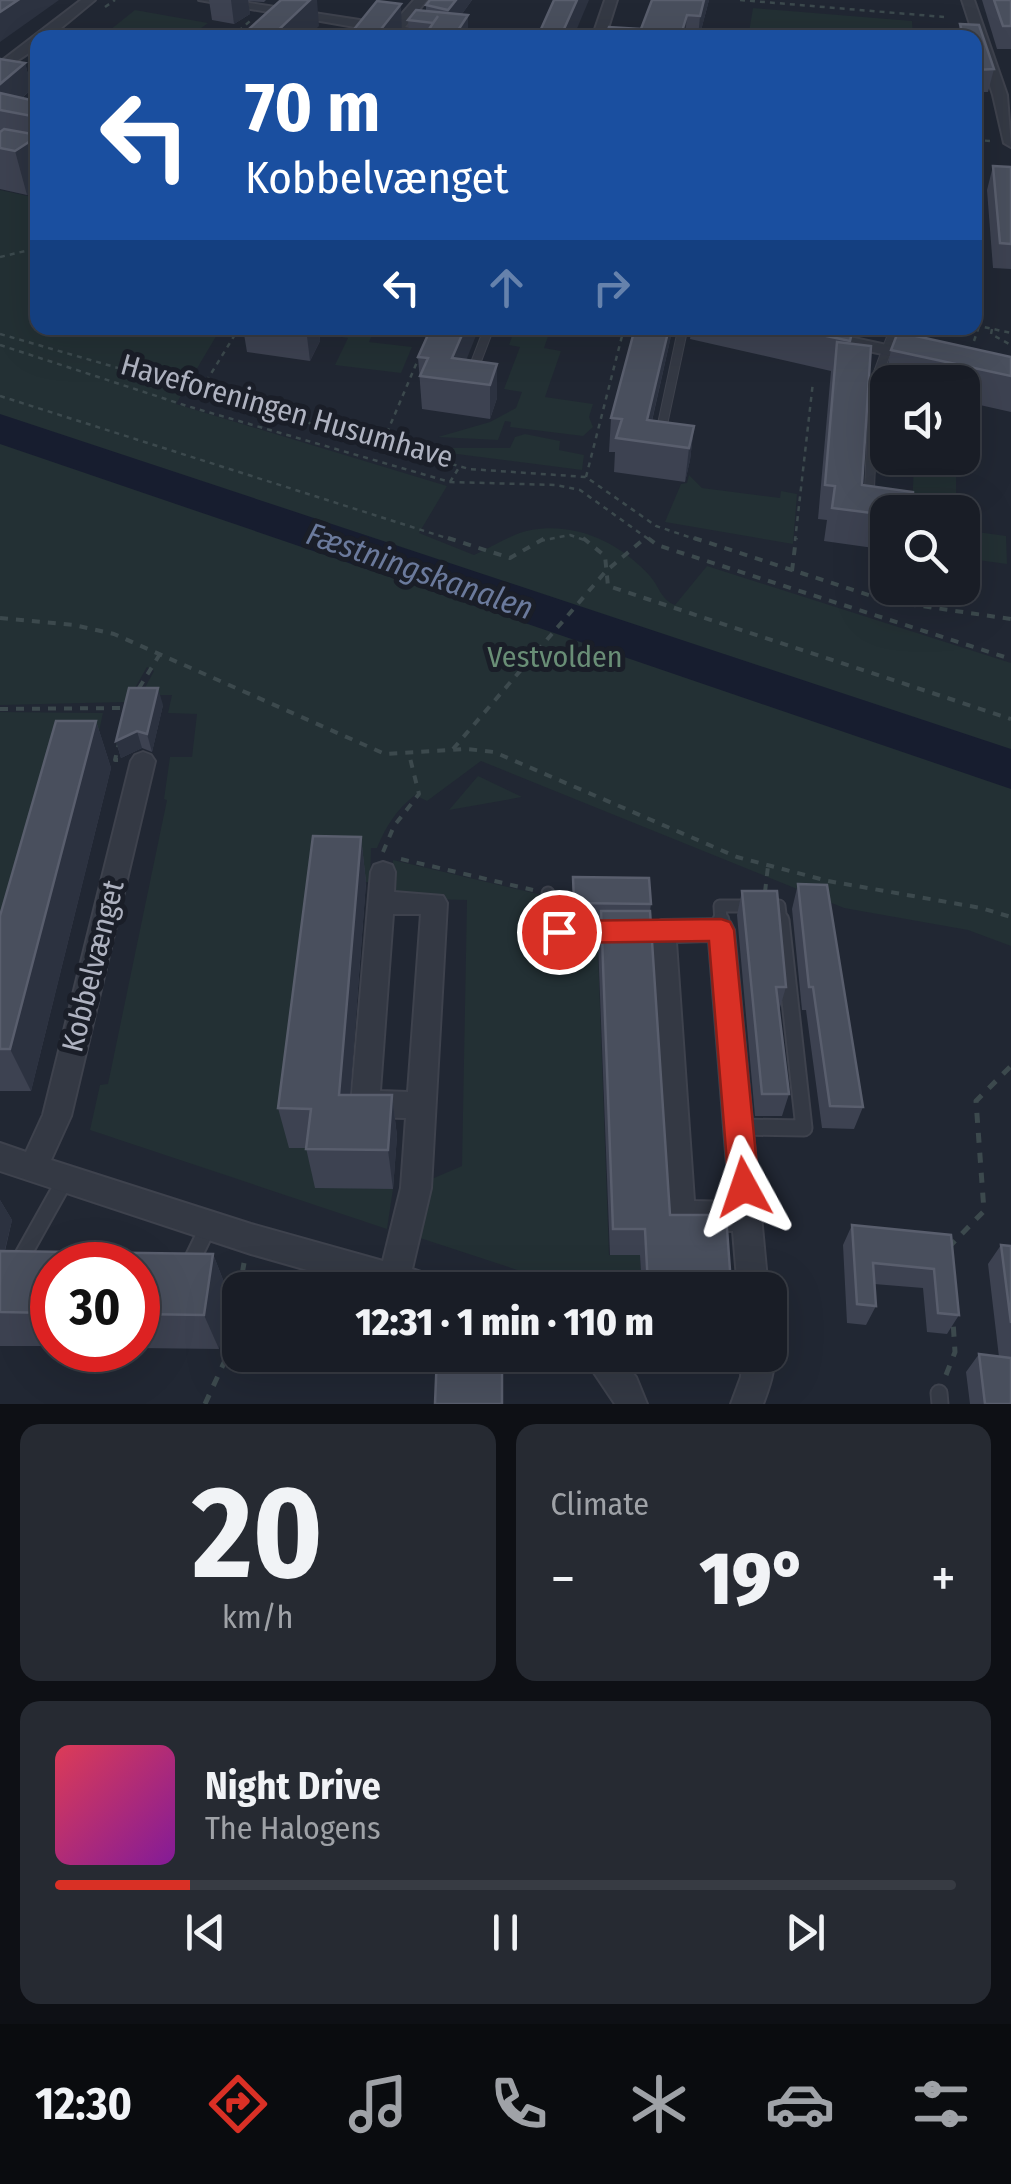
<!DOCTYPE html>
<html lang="en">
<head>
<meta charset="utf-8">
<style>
  :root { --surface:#191d26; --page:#262a32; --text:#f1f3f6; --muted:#9fa2a7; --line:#373b43; --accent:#d93025 }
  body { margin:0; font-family:"Fira Sans Condensed",sans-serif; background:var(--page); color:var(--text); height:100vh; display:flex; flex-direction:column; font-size:38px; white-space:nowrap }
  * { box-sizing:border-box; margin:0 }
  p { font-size:32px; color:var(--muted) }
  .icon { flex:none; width:55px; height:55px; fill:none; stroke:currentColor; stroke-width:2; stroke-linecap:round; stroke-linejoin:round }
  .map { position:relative; height:1404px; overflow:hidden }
  .details { display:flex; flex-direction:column; gap:20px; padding:20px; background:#0e1015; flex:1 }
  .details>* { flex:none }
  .top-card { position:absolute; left:30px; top:30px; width:952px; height:305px; border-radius:20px; box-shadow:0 10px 40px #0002,0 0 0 2px var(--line); background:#1a4fa0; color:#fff; overflow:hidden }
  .controls { position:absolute; left:870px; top:365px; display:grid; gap:20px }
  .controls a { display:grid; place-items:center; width:110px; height:110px; border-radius:20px; background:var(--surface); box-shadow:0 10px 40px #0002,0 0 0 2px var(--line); font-size:50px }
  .speed { position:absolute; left:30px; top:1242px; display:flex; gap:20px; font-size:50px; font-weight:700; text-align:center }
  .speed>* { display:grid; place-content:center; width:130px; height:130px; border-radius:50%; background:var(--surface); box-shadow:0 10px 40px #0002,0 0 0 2px var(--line); line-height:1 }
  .speed .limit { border:15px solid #d22; background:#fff; color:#111 }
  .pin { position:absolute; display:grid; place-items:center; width:85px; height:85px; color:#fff; margin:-42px; border:5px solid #fff; border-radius:50%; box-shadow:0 2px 10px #0007 }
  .me { position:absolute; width:110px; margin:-55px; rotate:355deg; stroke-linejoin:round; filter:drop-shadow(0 0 8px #0008) }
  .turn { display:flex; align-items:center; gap:35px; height:210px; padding:0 50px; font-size:45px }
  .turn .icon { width:130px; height:130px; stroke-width:2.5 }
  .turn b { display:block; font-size:70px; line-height:85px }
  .lanes { display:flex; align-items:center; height:95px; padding:0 50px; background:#0003; justify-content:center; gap:50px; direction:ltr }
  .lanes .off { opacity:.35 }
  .big { font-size:75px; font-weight:800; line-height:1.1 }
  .details .card { flex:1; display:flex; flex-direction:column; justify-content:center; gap:15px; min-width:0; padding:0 35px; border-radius:20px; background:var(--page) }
  .details .dial { align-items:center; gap:0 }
  .dial b { font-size:130px; line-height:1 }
  .song { display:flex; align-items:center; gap:30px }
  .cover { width:120px; height:120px; border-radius:15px; background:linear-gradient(135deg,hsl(350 70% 55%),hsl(290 70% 35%)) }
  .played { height:10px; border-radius:5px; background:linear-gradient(90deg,var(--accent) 15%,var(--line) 15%) }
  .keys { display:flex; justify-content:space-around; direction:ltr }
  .heat { display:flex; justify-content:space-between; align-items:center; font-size:55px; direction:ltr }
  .details .tiles { flex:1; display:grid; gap:20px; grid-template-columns:1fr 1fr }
  .card:last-child { grid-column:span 2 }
  .trip { position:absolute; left:222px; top:1272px; width:565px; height:100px; border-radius:20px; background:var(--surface); box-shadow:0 10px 40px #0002,0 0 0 2px var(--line); font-weight:800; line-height:100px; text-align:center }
  .menu { display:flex; height:160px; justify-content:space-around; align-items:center; background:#0a0c0f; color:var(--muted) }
  .menu .icon { width:70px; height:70px }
  .menu .current { color:var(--accent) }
  .menu b { font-size:45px; color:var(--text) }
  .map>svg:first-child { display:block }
  .green { fill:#233034 }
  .water { fill:#171d2f }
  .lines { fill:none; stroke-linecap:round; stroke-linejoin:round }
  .service-far2-casing { stroke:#3e424d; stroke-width:11 }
  .service-far1-casing { stroke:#3e424d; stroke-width:15 }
  .service-casing { stroke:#3e424d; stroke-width:19 }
  .minor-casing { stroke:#3e424d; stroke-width:4 }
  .path-far2 { stroke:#3c494d; stroke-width:2.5; stroke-dasharray:5 5; stroke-linecap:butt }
  .path-far1 { stroke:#3c494d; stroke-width:4; stroke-dasharray:8 8; stroke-linecap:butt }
  .path { stroke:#3c494d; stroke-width:5; stroke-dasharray:10 10; stroke-linecap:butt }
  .service-far2 { stroke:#343944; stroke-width:9 }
  .service-far1 { stroke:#343944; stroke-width:11 }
  .service { stroke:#343944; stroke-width:15 }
  .minor { fill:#343944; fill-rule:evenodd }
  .wall { fill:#3d4251 }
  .shaded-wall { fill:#2c3240 }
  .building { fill:#494f5d; stroke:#595e6d; stroke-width:2.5 }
  .route { fill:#d93025; stroke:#8d1f18; stroke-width:2.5 }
  .labels { text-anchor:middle; stroke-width:10; stroke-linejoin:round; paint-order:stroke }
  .street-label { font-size:30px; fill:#afb3c1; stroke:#1a1e28 }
  .park-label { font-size:30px; fill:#698e76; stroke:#1a1e28 }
  .water-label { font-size:32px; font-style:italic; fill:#6b7a9c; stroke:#1a1e28 }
</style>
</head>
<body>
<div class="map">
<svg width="1011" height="1404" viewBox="0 0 1011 1404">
  <rect width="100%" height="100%" fill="#212733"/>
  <g class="green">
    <polygon points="753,8 912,21 913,37 748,38"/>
    <polygon points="135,10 208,23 189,37 100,38"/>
    <path d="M 0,190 L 37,198 L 38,328 L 221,328 L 176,404 L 447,486 L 419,533 L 474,555 C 492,547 513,533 531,530 C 577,522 620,543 650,576 C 659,586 661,600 675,605 L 707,566 L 1011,663 L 1011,946 L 968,930 L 844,908 L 481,761 L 427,801 L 415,795 C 396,810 386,826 377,848 L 371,848 L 370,882 L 321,882 L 320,1149 L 315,1187 L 393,1189 L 387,1229 L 90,1130 L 100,1085 L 108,1084 L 167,800 L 164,799 L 170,757 L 192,757 L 197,714 L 168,713 L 172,695 L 141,695 L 154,671 L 147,667 L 127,702 L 0,705 Z"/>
    <polygon points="332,328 375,328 369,342 412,347 401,373 335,365 348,338 329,335"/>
    <polygon points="515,328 551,328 544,348 561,351 545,397 593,404 589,417 593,427 583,436 510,427 511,422 505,421 498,440 438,437 490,422 516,408 522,392 504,389 520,347 509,345"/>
    <polygon points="525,434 560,441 559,450 584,455 582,470 441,452 444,448 510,448 515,437"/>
    <polygon points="940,458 940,469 956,471 956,512 912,511 914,462 896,458"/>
    <polygon points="689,475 702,488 780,498 781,491 797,494 793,544 665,522 681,484 687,483"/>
    <polygon points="963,530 1006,536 1007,564 963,558"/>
    <polygon points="0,712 103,713 92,763 0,1029"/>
    <polygon points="478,776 522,797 449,810"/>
    <polygon points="393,860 542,895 556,936 603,942 598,953 609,1255 640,1255 642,1290 578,1290 414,1236 427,1181 462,1166 467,900 389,898"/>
  </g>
  <polygon class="water" points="0,414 1011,749 1011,789 0,444"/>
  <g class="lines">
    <defs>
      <g id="service-far2">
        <polyline points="471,375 489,328"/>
        <polyline points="660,436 683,328"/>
        <polyline points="869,500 874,385 895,328"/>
      </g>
      <g id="service-far1">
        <polyline points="548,893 556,922"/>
        <polyline points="721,922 720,906 779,906 781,922"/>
      </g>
      <g id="service">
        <polyline points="556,920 559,932 613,931"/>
        <polyline points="721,920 721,930"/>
        <polyline points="739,1127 804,1128 781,920"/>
        <polyline points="19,1262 66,1178"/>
        <polyline points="190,1264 208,1227"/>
        <polyline points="939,1393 940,1404"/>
      </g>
      <g id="minor">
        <polygon points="81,0 95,0 49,38 38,38 38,47 0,72 0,62"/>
        <polygon points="199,0 230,0 392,25 414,0 427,0 405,27 458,38 395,34"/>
        <polygon points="605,0 617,0 605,38 592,38"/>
        <polygon points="962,0 974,0 1007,95 1011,147 1004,143 993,95"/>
        <polygon points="777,328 808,328 919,352 928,357 919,362 786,333"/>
        <path d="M 143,752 L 151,755 L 155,761 L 71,1116 L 51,1160 L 251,1224 L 383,1261 L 401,1188 L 406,1118 L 365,1117 L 355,1113 L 351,1104 L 371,872 L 374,865 L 383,862 L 392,865 L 395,872 L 394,892 L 443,896 L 447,903 L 431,1188 L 412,1269 L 442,1279 L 446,1290 L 377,1290 L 251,1254 L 0,1171 L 0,1143 L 26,1152 L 43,1115 L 131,761 L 135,755 ZM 393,914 L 421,914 L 408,1092 L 380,1091 Z"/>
        <path d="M 721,919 L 730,922 L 734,930 L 768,1290 L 738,1290 L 733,1231 L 680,1230 L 669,1225 L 665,1215 L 649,931 L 653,923 L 662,920 ZM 709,941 L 730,1202 L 694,1201 L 676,942 Z"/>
        <path d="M 770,1346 C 778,1366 770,1385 763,1404 L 731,1404 L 741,1377 L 742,1355 L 770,1355 Z"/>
        <polygon points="582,1355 618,1355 636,1377 647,1404 615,1404"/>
      </g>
    </defs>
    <use href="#service-far2" class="service-far2-casing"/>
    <use href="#service-far1" class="service-far1-casing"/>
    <use href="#service" class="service-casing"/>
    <use href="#minor" class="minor-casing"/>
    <g class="path-far2">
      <polyline points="740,0 944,17"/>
      <polyline points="105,7 115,0"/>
      <polyline points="231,38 250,21"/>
      <polyline points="24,76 38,79"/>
      <polyline points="975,140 991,141"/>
      <polyline points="0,257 38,248"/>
      <polyline points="975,325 1011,333"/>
      <polyline points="992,329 991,334 1011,345"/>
      <polyline points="0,334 469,469 586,477 656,526 701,541"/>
      <polyline points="974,341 979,326"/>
      <polyline points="0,345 187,406 450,482 556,485 580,490 651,541"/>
      <polyline points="201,390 239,328"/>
      <polyline points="0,396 456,541"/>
      <polyline points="383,442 420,355"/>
      <polyline points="586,477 622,336"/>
      <polyline points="450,482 460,466"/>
      <polyline points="540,541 570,535 587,541"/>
      <polyline points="795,541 813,382"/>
    </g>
    <g class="path-far1">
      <polyline points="448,538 510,558 545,538"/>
      <polyline points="583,538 605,556 608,586 1011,719"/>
      <polyline points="648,538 657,545 1011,659"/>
      <polyline points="694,538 887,601 1011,619"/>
      <polyline points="792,571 796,538"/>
      <polyline points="0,618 74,625 114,634 385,754 467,749 494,752 737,857 828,881 981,908 1011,917"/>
      <polyline points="139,688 160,654"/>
      <polyline points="0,709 125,708"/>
      <polyline points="453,749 606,571 644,539"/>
      <polyline points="118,760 115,760 119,743"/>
      <polyline points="383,852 394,826 419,794 410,758"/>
      <polyline points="401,859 533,890"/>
      <polyline points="765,892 768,866"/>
    </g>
    <g class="path">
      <polyline points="948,1248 984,1211 976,1101 1011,1066"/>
      <polyline points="946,1375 955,1352 953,1321"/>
      <polyline points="205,1404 228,1354 244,1263"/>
    </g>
    <use href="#service-far2" class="service-far2"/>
    <use href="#service-far1" class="service-far1"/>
    <use href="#service" class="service"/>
    <use href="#minor" class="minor"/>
  </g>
  <g class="wall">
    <polygon points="209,0 266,0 264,2 248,1 250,14 234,24 212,20"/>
    <polygon points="430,0 472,0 462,14 468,15 468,38 409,38 408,20 426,11 426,5"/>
    <polygon points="652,0 709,0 699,38 605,38 641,29"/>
    <polygon points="982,0 1011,0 1011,49 997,49"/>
    <polygon points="960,24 979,25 994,69 988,92 975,92 975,38 957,38"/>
    <polygon points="0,59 25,63 32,89 22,98 35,101 38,109 38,188 27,195 0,189"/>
    <polygon points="993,166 1011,167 1011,269 993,268 987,190"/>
    <polygon points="243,328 319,328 320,341 310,361 247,352"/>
    <polygon points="692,328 853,328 850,343 862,485 888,512 888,550 824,541 827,520 818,519 831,371 690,339"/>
    <polygon points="671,336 652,421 694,426 690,460 685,482 614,472 615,452 609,452 611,418"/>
    <polygon points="891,350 1011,357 1011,412 962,401 962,382 884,383"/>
    <polygon points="418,357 466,360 497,364 497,398 490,419 422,409"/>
    <polygon points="163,705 152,752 142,748 121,758 116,741"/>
    <polygon points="96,721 111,768 31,1091 0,1091 0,916"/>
    <polygon points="361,837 366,882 350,1095 392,1095 397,1136 393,1189 315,1188 306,1148 289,1148 278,1108"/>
    <polygon points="573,877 651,904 650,911 670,1215 731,1284 729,1290 642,1290 640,1255 610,1255 598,943 600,920 573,919"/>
    <polygon points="798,884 863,1107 854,1129 822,1128 806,1010 802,1010 792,909"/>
    <polygon points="742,891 786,987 779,1011 789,1094 782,1116 755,1116 737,915"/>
    <polygon points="0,1200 12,1220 5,1251 213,1254 227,1290 219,1349 138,1348 138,1265 52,1265 52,1346 0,1346"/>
    <polygon points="852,1225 951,1235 959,1315 947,1334 927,1332 923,1288 874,1284 876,1306 866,1325 847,1323 843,1245"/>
    <polygon points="1001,1245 1011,1246 1011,1404 970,1404 966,1372 979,1354 999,1357 988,1264"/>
  </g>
  <g class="shaded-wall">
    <polygon points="18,0 59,0 0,42 0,12"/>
    <polygon points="231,0 248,0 250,14 234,24"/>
    <polygon points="310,0 317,0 319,26 307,38 270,38"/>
    <polygon points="456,0 472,0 449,32 448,10"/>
    <polygon points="577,0 589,0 573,38 560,38"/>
    <polygon points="704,0 709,0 699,38 698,38 700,16"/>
    <polygon points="401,4 402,38 374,38"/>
    <polygon points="468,15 468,38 453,38"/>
    <polygon points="687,15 685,38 680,38"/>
    <polygon points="25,63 32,89 6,111 0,110 0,84"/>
    <polygon points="35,101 38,109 38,188 27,195 15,151 37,136 32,116"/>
    <polygon points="306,328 319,328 320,341 310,361"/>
    <polygon points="465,328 479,328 458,381 452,358"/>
    <polygon points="669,328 672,328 671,336 647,442 647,420"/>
    <polygon points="497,364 497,398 490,419 490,385"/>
    <polygon points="694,426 690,460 685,482 689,448"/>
    <polygon points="158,688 163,705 152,752 147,734"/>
    <polygon points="96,721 111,768 31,1091 10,1049"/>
    <polygon points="137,731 142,748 121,758 116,741"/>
    <polygon points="361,837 366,882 347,1135 339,1095"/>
    <polygon points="392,1095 397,1136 393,1189 388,1150"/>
    <polygon points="0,1200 12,1220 0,1270"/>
    <polygon points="213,1254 227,1290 219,1349 204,1315"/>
  </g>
  <g class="building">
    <polygon points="0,0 18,0 0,12"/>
    <polygon points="281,0 310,0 270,38 239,38"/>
    <polygon points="430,0 456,0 448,10 426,5"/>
    <polygon points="554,0 577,0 560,38 537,38"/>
    <polygon points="652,0 704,0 700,16 687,15 680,38 605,38 609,27 641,29"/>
    <polygon points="994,0 1011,0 1011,26 1003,26"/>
    <polygon points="377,1 401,4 374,38 347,38"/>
    <polygon points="416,10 468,15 453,38 423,38 438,16 433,23 408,20"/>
    <polygon points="960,24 979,25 994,69 975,70 975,38 964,38"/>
    <polygon points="166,34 194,38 161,38"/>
    <polygon points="879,35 909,38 879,38"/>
    <polygon points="0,59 25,63 0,84"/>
    <polygon points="0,93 35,101 32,116 0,110"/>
    <polygon points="4,129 38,135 38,136 15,151 0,148 0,132"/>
    <polygon points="993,166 1011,167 1011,244 1000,243"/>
    <polygon points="431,328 465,328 452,358 497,364 490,385 420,376 428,358 418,357"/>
    <polygon points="635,328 669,328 647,420 694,426 689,448 616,438 622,419 611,418"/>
    <polygon points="789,328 853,328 850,341"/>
    <polygon points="898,332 1011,357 1011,376 891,350"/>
    <polygon points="837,342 871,346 862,485 913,492 913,512 888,512 888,515 832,508 835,486 825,485"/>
    <polygon points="129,688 158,688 147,734 137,731 116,741"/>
    <polygon points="56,721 96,721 10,1049 0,1049 0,916"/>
    <polygon points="313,836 361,837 339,1095 392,1095 388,1150 306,1149 311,1109 278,1108"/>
    <polygon points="573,877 649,878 651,904 574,903"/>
    <polygon points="798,884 827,885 863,1107 830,1106 813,987 809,987"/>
    <polygon points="742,891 777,891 786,987 776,987 789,1094 762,1094"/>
    <polygon points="601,911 650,911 670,1215 726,1215 731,1284 648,1286 645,1229 613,1229"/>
    <polygon points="852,1225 951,1235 959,1315 938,1313 934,1269 873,1263 876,1306 857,1304"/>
    <polygon points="1001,1245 1011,1246 1011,1323"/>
    <polygon points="0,1251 213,1254 204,1315 138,1314 138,1265 52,1265 52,1313 0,1312"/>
    <polygon points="979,1354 1011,1358 1011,1404 985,1404"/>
    <polygon points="437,1355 502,1355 502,1404 435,1404"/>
  </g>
  <polygon class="route" points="721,919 730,922 734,930 759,1187 754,1197 744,1201 733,1197 729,1187 709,941 559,943 550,940 546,932 550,924 559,921"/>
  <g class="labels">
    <g class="street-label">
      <text transform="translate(287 411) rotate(16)" y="10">Haveforeningen Husumhave</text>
      <text transform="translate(93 966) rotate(-76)" y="10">Kobbelvænget</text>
    </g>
    <g class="park-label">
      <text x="555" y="667">Vestvolden</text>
    </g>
    <g class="water-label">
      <text transform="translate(420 571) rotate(19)" y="11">Fæstningskanalen</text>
    </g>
  </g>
</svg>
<div class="controls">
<a><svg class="icon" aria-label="sound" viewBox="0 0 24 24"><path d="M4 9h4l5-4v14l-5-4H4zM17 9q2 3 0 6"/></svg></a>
<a><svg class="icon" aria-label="search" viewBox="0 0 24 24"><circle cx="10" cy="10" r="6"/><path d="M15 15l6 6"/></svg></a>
</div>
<div class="speed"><div class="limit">30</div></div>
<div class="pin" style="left:559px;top:932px;background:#d93025"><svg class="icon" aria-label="arrive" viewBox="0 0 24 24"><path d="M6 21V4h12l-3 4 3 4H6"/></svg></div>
<svg class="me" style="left:744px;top:1187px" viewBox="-20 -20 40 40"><path d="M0-17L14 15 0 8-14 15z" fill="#d93025" stroke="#fff" stroke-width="4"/></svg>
<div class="trip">12:31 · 1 min · 110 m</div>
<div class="top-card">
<div class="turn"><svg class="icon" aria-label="left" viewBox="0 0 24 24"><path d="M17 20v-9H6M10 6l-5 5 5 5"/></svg><div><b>70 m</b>Kobbelvænget</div></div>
<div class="lanes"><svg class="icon" aria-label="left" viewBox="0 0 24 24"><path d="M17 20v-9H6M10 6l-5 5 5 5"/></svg><svg class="icon off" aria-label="ahead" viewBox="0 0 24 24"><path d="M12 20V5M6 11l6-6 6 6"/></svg><svg class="icon off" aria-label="right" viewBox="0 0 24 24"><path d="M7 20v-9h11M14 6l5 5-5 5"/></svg></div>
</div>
</div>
<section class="details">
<div class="tiles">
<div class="card dial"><b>20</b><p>km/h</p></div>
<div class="card"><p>Climate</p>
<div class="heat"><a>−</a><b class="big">19°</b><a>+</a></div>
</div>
<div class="card">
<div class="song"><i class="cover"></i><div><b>Night Drive</b><p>The Halogens</p></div></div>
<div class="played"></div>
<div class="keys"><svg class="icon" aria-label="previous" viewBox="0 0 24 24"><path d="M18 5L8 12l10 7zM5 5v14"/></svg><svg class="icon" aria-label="pause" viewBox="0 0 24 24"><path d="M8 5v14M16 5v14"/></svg><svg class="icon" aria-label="next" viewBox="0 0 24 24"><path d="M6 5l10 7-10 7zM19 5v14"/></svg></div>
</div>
</div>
</section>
<nav class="menu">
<b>12:30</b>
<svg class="icon current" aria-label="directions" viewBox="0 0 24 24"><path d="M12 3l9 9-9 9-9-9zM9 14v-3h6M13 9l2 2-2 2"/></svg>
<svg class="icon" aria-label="music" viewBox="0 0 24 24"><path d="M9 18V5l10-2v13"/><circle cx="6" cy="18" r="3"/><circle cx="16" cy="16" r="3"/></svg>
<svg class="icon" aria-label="phone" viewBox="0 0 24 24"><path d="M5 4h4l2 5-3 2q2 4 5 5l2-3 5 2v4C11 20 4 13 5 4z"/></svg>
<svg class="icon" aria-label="climate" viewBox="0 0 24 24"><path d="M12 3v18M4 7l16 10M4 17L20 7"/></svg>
<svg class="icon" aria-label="car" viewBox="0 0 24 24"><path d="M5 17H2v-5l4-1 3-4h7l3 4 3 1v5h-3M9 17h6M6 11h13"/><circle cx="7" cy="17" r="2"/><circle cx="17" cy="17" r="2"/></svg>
<svg class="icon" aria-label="filters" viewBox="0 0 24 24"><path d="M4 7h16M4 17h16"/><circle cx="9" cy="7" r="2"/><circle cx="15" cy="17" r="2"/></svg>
</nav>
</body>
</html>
